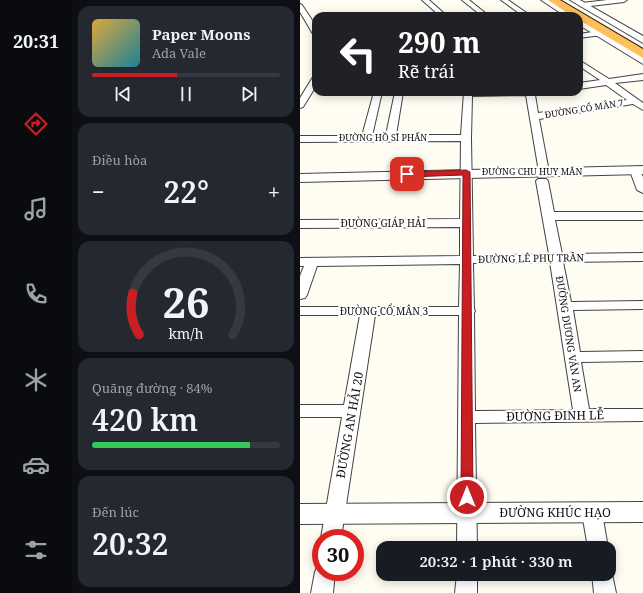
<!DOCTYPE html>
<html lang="vi">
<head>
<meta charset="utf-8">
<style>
  :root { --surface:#171b24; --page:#242831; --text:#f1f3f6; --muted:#9ea1a6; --line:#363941; --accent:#c91e22 }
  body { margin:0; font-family:"Noto Serif",serif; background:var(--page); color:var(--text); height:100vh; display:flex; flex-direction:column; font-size:15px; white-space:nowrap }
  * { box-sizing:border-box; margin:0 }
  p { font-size:13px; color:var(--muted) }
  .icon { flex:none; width:22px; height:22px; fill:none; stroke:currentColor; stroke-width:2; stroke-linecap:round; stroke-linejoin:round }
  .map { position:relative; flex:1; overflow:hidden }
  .drawer { display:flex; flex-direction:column; gap:6px; padding:6px; background:#0d0f14; width:228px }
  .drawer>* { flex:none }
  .banner { position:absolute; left:12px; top:12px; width:271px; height:84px; border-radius:12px; box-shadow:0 2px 10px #0003; background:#202124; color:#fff; overflow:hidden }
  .speed { position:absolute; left:12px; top:529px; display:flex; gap:8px; font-size:20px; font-weight:700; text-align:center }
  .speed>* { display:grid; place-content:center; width:52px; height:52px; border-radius:50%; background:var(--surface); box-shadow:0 2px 10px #0003; line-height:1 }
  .speed .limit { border:6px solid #d22; background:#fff; color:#111 }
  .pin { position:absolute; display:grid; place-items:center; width:34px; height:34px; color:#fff; margin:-17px; border-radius:8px; box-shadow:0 2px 6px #0006 }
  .me { position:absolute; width:44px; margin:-22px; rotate:0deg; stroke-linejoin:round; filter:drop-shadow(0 0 3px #0008) }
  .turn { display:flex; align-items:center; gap:14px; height:84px; padding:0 20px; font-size:18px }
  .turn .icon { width:52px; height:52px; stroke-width:2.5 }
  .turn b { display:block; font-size:28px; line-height:34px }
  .big { font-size:30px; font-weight:600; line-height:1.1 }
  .drawer .widget { flex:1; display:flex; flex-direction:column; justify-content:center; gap:6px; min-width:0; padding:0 14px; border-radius:12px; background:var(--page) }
  .drawer .dial { align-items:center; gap:0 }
  .dial svg { height:104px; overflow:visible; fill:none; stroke:var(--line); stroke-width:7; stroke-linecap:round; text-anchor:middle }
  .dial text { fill:var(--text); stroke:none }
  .song { display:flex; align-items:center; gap:12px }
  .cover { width:48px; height:48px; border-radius:6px; background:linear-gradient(135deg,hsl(40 70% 55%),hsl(190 70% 35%)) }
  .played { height:4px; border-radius:2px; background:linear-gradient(90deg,var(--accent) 45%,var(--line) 45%) }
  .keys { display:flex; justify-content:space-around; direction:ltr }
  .heat { display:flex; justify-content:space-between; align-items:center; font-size:22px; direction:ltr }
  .charge { height:6px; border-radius:3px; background:linear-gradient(90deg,#34c759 84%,var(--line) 0) }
  .trip { position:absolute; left:76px; top:541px; width:240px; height:40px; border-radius:12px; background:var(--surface); box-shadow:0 2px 10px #0003; font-weight:600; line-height:40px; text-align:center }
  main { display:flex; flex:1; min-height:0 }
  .dock { display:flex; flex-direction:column; width:72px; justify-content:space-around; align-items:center; background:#090b0e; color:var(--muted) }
  .dock .icon { width:28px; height:28px }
  .dock .selected { color:var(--accent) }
  .dock b { font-size:18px; color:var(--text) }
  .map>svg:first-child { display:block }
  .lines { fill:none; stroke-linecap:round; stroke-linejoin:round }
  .minor-casing { stroke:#434343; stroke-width:2 }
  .tertiary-casing { stroke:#434343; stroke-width:2 }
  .trunk-casing { stroke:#212121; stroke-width:2 }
  .minor { fill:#fff; fill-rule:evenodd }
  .tertiary { fill:#fff; fill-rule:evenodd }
  .trunk { fill:#fec05b; fill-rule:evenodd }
  .route { fill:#c91e22; stroke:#831416 }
  .labels { text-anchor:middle; stroke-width:4; stroke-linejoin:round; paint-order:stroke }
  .far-street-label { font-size:9px; fill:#101010; stroke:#fff }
  .street-label { font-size:10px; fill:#101010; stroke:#fff }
  .near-street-label { font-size:12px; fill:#101010; stroke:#fff }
</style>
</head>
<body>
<main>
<nav class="dock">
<b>20:31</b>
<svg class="icon selected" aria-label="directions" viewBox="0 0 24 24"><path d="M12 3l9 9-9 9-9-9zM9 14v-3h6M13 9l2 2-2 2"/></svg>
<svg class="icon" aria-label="music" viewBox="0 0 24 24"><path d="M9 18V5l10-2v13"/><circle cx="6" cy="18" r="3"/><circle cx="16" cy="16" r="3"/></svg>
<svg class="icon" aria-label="phone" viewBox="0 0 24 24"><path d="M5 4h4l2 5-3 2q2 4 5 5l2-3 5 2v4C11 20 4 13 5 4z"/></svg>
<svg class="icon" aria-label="climate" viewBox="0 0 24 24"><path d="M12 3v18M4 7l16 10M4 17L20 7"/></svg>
<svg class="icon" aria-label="car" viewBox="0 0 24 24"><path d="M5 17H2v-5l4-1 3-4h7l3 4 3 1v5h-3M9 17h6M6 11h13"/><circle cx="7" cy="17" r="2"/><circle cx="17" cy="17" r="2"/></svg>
<svg class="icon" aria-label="filters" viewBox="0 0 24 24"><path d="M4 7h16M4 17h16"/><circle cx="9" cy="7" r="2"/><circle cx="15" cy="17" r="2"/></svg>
</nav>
<section class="drawer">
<div class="widget">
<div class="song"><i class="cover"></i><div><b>Paper Moons</b><p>Ada Vale</p></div></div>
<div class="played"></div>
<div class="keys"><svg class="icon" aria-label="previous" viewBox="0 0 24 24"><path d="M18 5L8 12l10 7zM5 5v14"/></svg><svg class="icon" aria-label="pause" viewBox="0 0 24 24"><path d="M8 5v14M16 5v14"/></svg><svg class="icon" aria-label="next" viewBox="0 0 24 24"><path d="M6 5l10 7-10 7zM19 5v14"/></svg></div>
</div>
<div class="widget"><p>Điều hòa</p>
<div class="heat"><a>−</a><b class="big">22°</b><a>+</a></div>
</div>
<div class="widget dial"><svg viewBox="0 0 100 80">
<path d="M14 69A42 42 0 1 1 86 69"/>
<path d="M14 69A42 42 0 0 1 9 37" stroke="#c91e22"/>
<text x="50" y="56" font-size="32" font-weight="700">26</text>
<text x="50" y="72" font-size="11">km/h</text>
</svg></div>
<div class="widget"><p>Quãng đường · 84%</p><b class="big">420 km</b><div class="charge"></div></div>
<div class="widget"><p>Đến lúc</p><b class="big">20:32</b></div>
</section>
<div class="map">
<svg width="343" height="593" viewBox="0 0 343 593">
  <rect width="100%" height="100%" fill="#fffdf2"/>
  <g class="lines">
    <defs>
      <g id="minor">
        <polygon points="122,0 129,0 147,16 140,16"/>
        <polygon points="162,0 169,0 189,16 182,16"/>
        <polygon points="201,0 208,0 231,16 223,16"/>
        <polygon points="307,0 327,0 324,2 282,7 279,5 282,3"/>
        <polygon points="0,4 2,5 16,26 16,34 13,34 0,12"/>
        <polygon points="299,31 303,33 302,35 279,38 279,34"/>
        <path d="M 279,60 L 309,79 L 343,74 L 343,80 L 315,83 L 343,103 L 343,110 L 333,104 L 239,119 L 249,172 L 244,175 L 239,172 L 226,95 L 172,96 L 171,138 L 173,256 L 249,254 L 236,181 L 238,179 L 246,179 L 248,181 L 254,212 L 343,212 L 343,220 L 255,220 L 262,254 L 343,253 L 343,261 L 263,262 L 271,302 L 343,301 L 343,309 L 273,310 L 280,352 L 343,351 L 343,361 L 281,362 L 289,409 L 343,409 L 343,421 L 175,423 L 177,548 L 157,548 L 159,315 L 75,315 L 41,538 L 21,538 L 42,417 L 0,417 L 0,405 L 44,405 L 60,315 L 0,315 L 0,307 L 159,307 L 160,264 L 17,266 L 7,295 L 5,298 L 0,299 L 0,276 L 4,266 L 0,266 L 0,258 L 160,256 L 160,227 L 0,228 L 0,220 L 160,219 L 161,141 L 0,142 L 0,136 L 62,136 L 74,92 L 82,92 L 72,136 L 86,135 L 95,92 L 103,92 L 96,135 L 161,135 L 164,92 L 239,92 L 235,95 L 238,113 L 327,100 L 306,85 L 279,89 L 279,83 L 300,80 L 279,66 ZM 250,262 L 273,410 L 175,411 L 174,313 L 175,311 L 174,309 L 173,263 Z"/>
        <polygon points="16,76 16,86 3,107 0,108 0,98 13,77"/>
        <polygon points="335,168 339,169 343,177 343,193 337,190 330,171"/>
        <polygon points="292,505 299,507 302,513 308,548 288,548 282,513 285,507"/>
        <polygon points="21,564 21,572 35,572 33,593 11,593 15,572 18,565"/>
        <polygon points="309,567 312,574 316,593 294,593 292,574 309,574"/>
        <polygon points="157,574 177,574 177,593 155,593"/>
      </g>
      <g id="tertiary">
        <polygon points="241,0 251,0 275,16 265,16"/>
        <polygon points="270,0 280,0 343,36 343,43"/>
        <polygon points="279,18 343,57 343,64 279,25"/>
        <polygon points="343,166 343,174 0,182 0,174"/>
        <polygon points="343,502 343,522 0,524 0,504"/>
      </g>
      <polygon id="trunk" points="248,0 260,0 343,49 343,58 279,20 279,16 272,16"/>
    </defs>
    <use href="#minor" class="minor-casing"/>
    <use href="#tertiary" class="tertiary-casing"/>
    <use href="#trunk" class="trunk-casing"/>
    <use href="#minor" class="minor"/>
    <use href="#tertiary" class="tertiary"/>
    <use href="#trunk" class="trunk"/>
  </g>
  <polygon class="route" points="166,170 170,172 173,497 172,501 167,502 163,501 161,497 163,175 107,177 104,174 107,172"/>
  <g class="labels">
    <g class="far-street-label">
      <text transform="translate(284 109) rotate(-9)" y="3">ĐƯỜNG CỔ MÂN 7</text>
      <text x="83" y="141">ĐƯỜNG HỒ SĨ PHẤN</text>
      <text x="232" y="175">ĐƯỜNG CHU HUY MÂN</text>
    </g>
    <g class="street-label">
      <text x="83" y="227">ĐƯỜNG GIÁP HẢI</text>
      <text transform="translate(231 258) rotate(-1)" y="4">ĐƯỜNG LÊ PHỤ TRẦN</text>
      <text x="84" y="315">ĐƯỜNG CỔ MÂN 3</text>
      <text transform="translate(269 334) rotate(81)" y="4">ĐƯỜNG DƯƠNG VĂN AN</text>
    </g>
    <g class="near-street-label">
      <text transform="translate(255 416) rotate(-1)" y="4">ĐƯỜNG ĐINH LỄ</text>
      <text transform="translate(50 425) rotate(-80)" y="4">ĐƯỜNG AN HẢI 20</text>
      <text x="255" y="517">ĐƯỜNG KHÚC HẠO</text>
    </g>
  </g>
</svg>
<div class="speed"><div class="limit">30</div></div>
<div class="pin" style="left:107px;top:174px;background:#d93025"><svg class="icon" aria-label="arrive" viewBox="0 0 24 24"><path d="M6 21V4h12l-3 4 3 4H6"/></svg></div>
<svg class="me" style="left:167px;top:497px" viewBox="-20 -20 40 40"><circle r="17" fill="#c91e22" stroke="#fff" stroke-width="3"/><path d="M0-11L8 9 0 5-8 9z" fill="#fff"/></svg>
<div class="trip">20:32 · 1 phút · 330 m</div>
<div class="banner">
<div class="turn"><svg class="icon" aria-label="left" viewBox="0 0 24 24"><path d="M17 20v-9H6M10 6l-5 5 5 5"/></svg><div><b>290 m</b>Rẽ trái</div></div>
</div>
</div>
</main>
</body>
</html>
